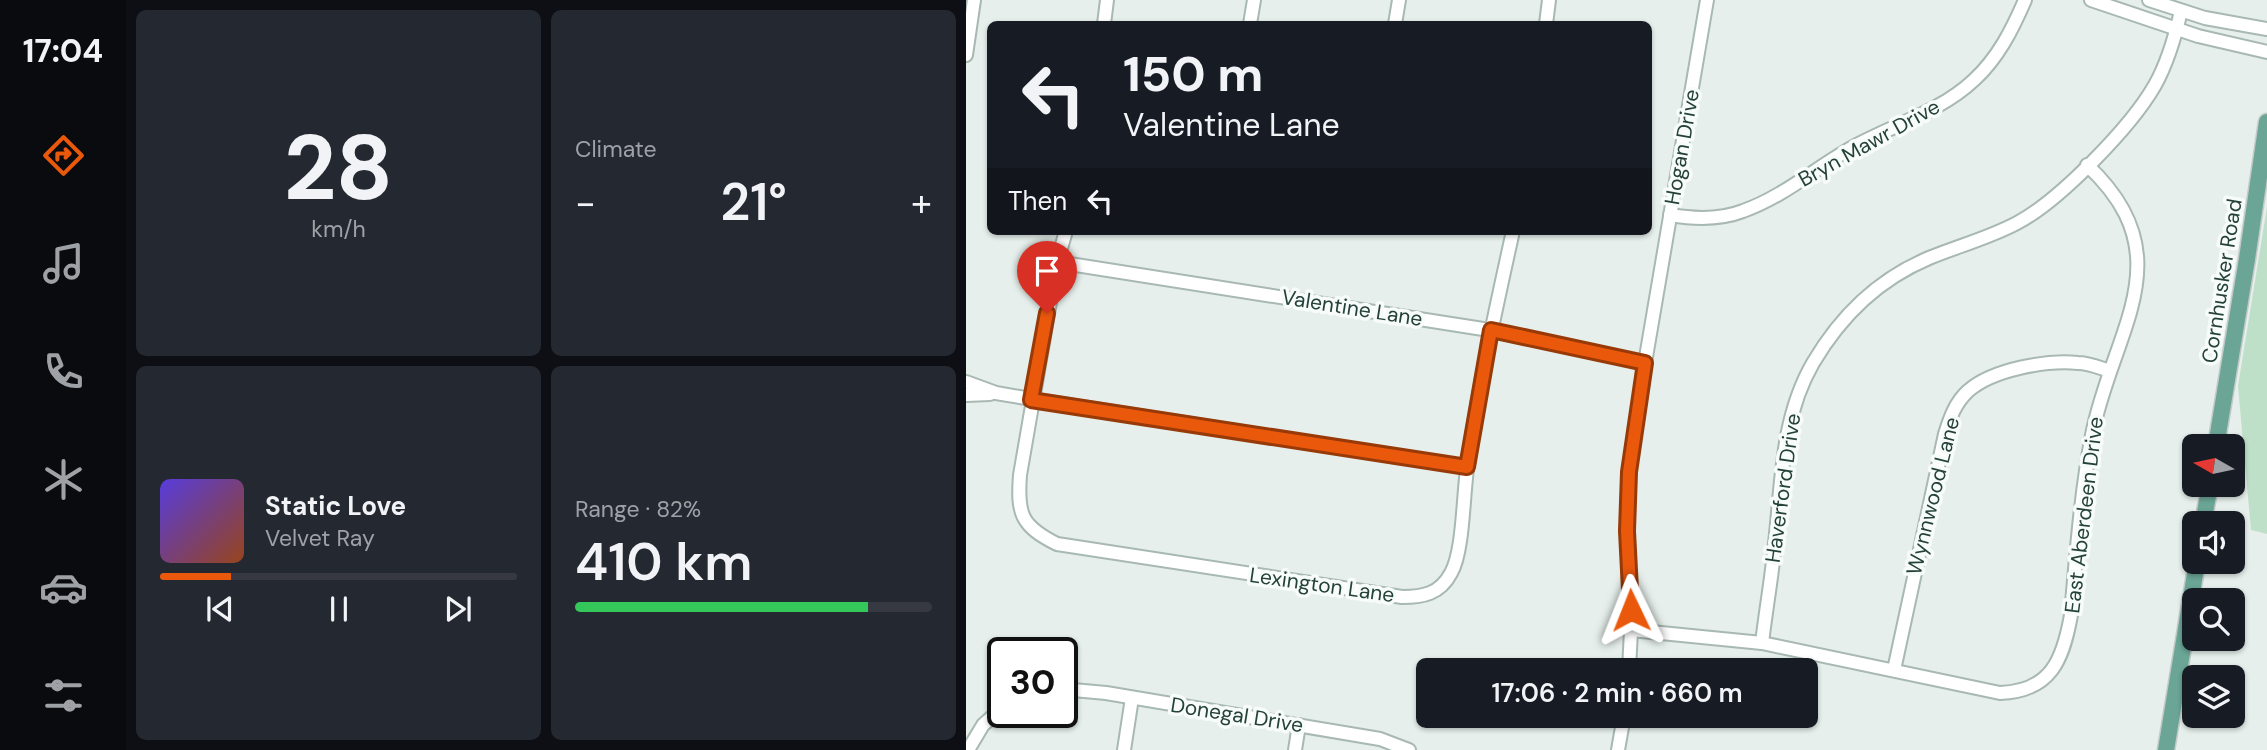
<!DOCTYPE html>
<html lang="en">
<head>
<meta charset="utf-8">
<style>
  :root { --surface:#171b24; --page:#242831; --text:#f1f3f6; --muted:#9ea1a6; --line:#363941; --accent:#ea580c }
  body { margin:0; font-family:"DM Sans",sans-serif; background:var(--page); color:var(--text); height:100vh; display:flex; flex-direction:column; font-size:26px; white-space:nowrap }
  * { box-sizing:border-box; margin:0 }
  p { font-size:23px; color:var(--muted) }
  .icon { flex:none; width:38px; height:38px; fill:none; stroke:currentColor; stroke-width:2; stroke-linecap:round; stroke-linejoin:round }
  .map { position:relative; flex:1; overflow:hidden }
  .drawer { display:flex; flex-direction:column; gap:10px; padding:10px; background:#0d0f14; width:840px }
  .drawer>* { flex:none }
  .guide { position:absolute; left:21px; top:21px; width:665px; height:214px; border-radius:10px; box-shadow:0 2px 5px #0004; background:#171b24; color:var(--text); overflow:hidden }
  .needle { width:46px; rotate:279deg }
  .tools { position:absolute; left:1216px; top:434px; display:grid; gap:14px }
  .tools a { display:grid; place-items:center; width:63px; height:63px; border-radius:10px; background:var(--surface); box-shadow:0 2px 5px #0004; font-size:35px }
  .speed { position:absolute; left:21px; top:637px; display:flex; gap:14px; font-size:35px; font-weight:700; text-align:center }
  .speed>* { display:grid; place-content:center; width:91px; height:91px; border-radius:50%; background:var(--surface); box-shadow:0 2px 5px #0004; line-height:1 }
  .speed .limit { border:4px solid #111; border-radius:10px; background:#fff; color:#111 }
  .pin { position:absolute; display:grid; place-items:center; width:60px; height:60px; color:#fff; margin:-72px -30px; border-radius:50% 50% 50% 0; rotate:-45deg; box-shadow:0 0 7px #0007 }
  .pin .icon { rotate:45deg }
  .me { position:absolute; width:77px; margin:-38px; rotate:358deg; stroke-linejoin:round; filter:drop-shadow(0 0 5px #0008) }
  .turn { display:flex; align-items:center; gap:24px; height:147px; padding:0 21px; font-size:32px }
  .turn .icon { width:91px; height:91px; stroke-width:2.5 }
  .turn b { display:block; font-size:49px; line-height:60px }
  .then { display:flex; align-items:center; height:66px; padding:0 21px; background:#0003; gap:14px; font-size:26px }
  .big { font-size:52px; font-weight:600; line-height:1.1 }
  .drawer .card { flex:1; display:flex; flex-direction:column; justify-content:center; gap:10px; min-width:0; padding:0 24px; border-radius:10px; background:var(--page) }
  .drawer .dial { align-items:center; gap:0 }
  .dial b { font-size:91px; line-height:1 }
  .song { display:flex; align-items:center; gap:21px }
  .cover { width:84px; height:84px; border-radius:10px; background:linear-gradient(135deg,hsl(250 70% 55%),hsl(20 70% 35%)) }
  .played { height:7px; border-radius:4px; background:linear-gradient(90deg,var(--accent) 20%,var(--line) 20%) }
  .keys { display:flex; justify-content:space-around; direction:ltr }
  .heat { display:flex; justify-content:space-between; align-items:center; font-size:38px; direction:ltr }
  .charge { height:10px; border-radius:5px; background:linear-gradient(90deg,#34c759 82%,var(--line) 0) }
  .drawer .tiles { flex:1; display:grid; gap:10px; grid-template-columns:repeat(2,1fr) }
  .trip { position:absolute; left:450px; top:658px; width:402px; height:70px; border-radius:10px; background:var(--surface); box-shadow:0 2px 5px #0004; font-weight:600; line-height:70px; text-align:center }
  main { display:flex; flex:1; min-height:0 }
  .menu { display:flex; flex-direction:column; width:126px; justify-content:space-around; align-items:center; background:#090b0e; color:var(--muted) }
  .menu .icon { width:49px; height:49px }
  .menu .on { color:var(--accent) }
  .menu b { font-size:32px; color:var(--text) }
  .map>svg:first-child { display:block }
  .green { fill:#bfe0c8 }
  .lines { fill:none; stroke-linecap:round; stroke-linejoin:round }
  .minor-casing { stroke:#a8b8b2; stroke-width:16 }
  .major-casing { stroke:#c2cac8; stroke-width:19 }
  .minor { stroke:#fff; stroke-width:12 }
  .major { stroke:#6aa596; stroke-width:16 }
  .route-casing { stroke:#983908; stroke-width:18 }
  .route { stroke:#ea580c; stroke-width:12 }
  .labels { text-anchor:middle; stroke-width:7; stroke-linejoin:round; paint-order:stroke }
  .street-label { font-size:21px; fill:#24423a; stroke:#f7fbf9 }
</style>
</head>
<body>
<main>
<nav class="menu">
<b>17:04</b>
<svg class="icon on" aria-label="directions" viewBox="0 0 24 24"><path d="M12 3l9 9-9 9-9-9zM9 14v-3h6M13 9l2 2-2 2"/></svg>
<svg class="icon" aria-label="music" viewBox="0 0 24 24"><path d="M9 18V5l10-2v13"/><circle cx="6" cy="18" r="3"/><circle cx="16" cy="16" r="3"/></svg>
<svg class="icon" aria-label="phone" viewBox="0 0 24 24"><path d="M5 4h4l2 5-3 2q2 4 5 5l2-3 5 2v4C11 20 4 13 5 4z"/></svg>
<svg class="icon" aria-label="climate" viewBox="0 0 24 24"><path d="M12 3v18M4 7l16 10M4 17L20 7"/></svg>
<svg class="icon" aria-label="car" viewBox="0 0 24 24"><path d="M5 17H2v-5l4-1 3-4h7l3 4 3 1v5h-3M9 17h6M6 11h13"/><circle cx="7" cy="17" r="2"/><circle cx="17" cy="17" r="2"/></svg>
<svg class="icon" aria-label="filters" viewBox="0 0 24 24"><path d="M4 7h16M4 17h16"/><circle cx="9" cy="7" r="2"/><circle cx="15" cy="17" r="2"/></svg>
</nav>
<section class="drawer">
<div class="tiles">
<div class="card dial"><b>28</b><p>km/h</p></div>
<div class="card"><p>Climate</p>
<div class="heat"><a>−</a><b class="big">21°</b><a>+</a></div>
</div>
<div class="card">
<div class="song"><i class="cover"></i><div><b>Static Love</b><p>Velvet Ray</p></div></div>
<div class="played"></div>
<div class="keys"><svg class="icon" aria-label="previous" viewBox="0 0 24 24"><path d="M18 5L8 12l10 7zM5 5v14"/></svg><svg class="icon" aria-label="pause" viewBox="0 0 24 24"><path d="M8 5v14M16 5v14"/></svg><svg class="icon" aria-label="next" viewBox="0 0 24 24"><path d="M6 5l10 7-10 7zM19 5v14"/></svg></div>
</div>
<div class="card"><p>Range · 82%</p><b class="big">410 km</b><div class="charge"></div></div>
</div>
</section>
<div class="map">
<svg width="1301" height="750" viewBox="0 0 1301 750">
  <rect width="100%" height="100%" fill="#e6efeb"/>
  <polygon class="green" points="1301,207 1301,534 1285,530 1272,386"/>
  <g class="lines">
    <defs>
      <g id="minor">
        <polyline points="1125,0 1232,36 1301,52"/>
        <polyline points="1183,0 1239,18 1301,29"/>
        <polyline points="138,24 141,0"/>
        <polyline points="284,24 288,0"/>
        <polyline points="429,24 433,0"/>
        <polyline points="580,24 583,0"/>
        <polyline points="0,55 8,0"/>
        <path d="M 704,215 C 728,219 754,220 777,211 C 817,197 851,167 887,147 C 927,125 974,112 1008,80 C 1032,58 1046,30 1059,0"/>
        <path d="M 100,231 L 91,262 L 54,475 C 51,514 55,526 91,544 L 436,597 C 457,597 474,594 485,573 C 498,551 497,490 502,462 C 513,384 530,308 547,231"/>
        <polyline points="91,262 517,329 679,363"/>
        <polyline points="0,382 30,393 77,401 501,467"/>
        <polyline points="0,395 24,394"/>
        <path d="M 665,630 L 796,643 L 1034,693 C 1085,691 1097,660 1105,615 C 1110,557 1115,492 1126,435 C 1146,331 1220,257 1121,165"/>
        <path d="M 796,643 C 800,609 806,576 809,543 C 816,482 815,418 847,363 C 874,317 913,279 963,258 C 992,246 1023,238 1051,223 C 1093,201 1165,127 1189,85 C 1202,62 1209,37 1215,11"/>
        <polyline points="663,670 665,630 661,531 663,473 679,363 741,0"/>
        <path d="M 928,670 L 979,434 C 984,418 989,403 1002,391 C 1027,369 1081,360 1112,363 C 1123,363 1134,368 1144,371"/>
        <polyline points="96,689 140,693 414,739 443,750"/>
        <polyline points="2,750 17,725 37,707"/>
        <polyline points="158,750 166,698"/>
        <polyline points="329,750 333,725"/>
        <polyline points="652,750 658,716"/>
      </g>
      <g id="major">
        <polyline points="1250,446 1281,259 1301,122"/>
        <polyline points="1237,523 1244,485"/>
        <polyline points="1200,750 1231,562"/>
      </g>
    </defs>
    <use href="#minor" class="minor-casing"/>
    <use href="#major" class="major-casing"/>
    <use href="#minor" class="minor"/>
    <use href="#major" class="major"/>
  </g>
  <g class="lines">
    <defs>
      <polyline id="route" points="81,313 65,400 501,467 525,330 679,363 663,472 661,531 665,610"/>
    </defs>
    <use href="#route" class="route-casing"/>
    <use href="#route" class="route"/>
  </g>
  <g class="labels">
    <g class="street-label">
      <text transform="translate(903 143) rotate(-29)" y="7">Bryn Mawr Drive</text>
      <text transform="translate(716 147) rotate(-80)" y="7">Hogan Drive</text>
      <text transform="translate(1256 281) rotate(-81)" y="7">Cornhusker Road</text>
      <text transform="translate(386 308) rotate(9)" y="7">Valentine Lane</text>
      <text transform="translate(817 488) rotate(-82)" y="7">Haverford Drive</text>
      <text transform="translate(967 496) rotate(-76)" y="7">Wynnwood Lane</text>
      <text transform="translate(1118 515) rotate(-83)" y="7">East Aberdeen Drive</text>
      <text transform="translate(356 585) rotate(8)" y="7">Lexington Lane</text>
      <text transform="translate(271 715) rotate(9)" y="7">Donegal Drive</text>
    </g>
  </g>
</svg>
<div class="tools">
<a><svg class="needle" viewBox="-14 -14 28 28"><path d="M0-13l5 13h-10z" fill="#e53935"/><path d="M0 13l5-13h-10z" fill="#9ea1a6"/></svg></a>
<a><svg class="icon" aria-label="sound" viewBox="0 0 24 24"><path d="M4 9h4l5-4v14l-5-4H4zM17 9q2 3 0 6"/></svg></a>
<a><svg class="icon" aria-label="search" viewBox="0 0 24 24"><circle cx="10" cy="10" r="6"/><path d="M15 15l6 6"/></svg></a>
<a><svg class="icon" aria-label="layers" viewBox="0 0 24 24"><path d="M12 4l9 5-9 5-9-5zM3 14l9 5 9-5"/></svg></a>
</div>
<div class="speed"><div class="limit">30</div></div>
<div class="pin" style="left:81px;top:313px;background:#d93025"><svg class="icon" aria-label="arrive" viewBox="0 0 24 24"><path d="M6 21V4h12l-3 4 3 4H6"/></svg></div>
<svg class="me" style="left:665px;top:610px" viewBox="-20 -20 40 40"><path d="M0-17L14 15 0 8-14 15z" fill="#ea580c" stroke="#fff" stroke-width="4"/></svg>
<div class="trip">17:06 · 2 min · 660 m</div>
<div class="guide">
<div class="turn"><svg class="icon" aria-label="left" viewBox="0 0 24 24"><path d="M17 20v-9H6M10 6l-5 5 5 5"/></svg><div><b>150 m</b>Valentine Lane</div></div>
<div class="then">Then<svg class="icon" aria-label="left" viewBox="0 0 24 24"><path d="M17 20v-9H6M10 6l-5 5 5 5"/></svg></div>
</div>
</div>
</main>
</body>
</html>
